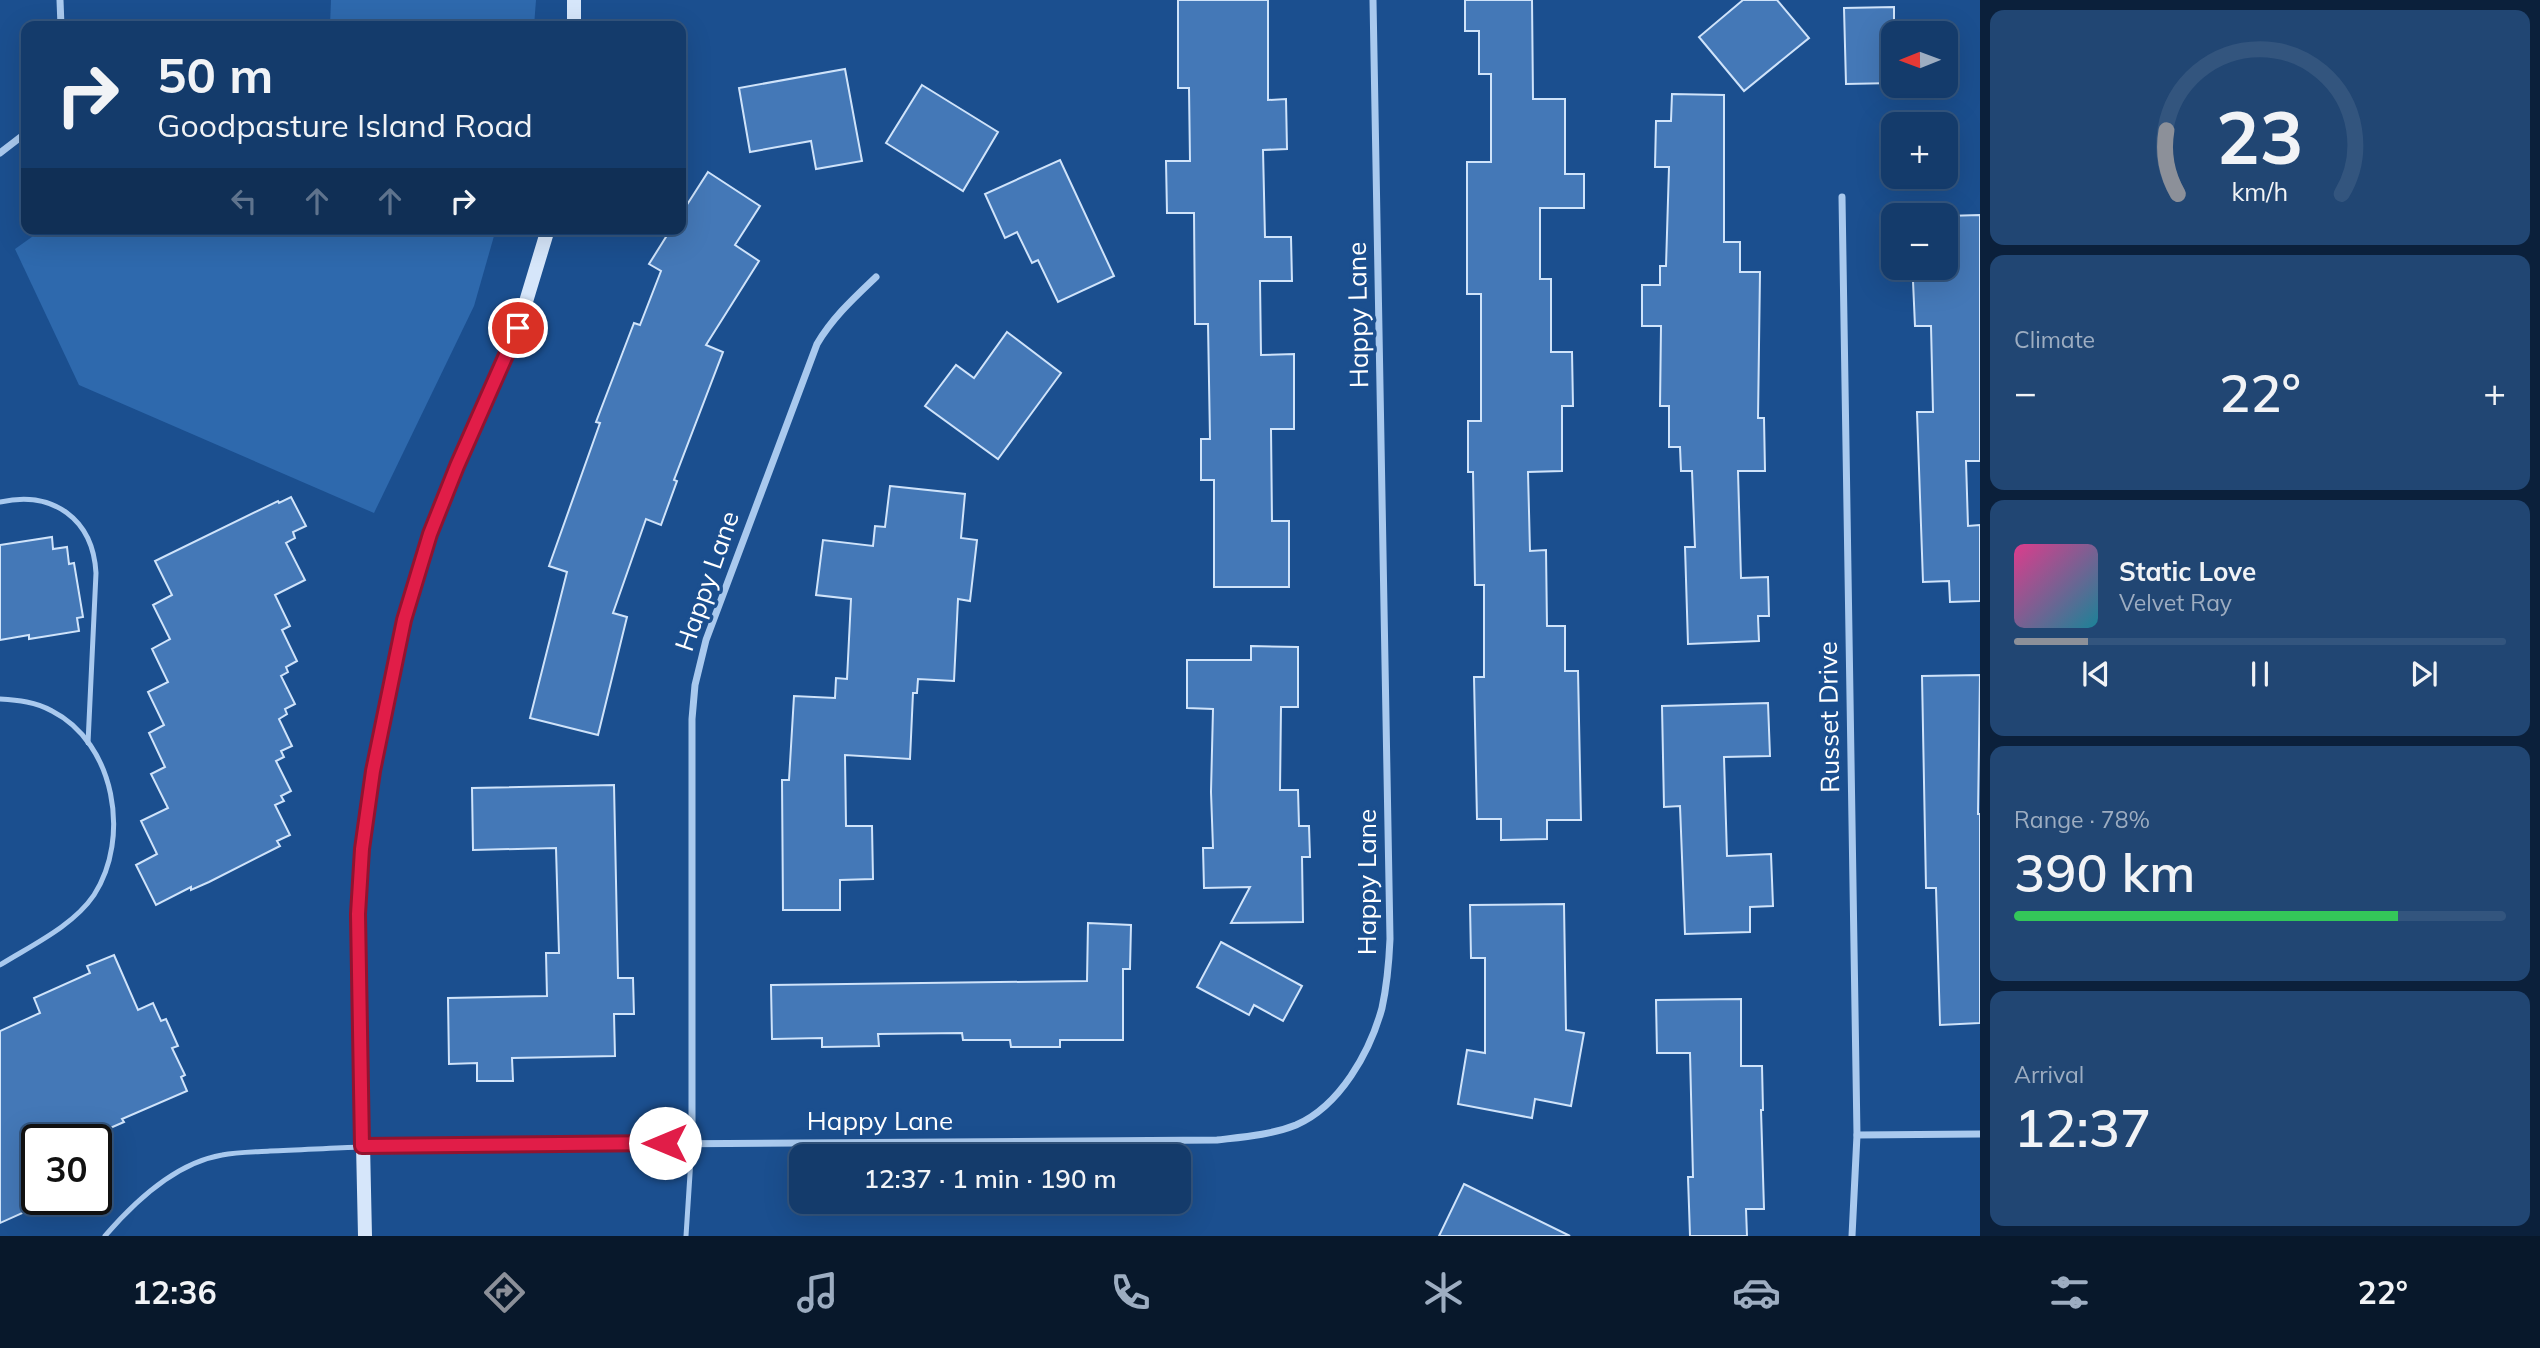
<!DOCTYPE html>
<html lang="en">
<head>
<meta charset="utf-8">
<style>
  :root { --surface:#143b6b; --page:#214673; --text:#f1f3f6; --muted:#9dadc1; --line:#33557e; --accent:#8c9099 }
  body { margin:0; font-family:Mulish,sans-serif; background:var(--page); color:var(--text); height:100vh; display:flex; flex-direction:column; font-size:26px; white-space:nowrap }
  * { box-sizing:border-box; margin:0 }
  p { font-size:23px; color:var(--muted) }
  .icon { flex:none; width:38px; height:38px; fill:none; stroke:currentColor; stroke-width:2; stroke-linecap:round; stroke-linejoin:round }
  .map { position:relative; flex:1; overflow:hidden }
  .details { display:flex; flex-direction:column; gap:10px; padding:10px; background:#0b203b; width:560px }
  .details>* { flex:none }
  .hud { position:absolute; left:21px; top:21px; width:665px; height:214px; border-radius:14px; box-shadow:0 7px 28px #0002,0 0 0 2px var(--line); background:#143b6b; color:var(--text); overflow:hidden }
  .needle { width:46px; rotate:269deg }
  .tools { position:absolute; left:1881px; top:21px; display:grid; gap:14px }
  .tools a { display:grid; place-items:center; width:77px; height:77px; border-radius:14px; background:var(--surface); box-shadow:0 7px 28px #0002,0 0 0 2px var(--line); font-size:35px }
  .speed { position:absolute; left:21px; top:1124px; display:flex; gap:14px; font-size:35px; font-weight:700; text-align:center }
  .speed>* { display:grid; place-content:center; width:91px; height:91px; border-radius:50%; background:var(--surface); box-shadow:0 7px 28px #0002,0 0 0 2px var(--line); line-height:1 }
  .speed .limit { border:4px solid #111; border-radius:10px; background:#fff; color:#111 }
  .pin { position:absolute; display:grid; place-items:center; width:60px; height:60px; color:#fff; margin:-30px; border:4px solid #fff; border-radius:50%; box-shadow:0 2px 7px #0007 }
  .me { position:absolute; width:77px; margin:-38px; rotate:270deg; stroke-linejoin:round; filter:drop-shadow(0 0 5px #0008) }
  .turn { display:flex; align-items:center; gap:24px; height:147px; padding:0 21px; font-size:32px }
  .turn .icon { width:91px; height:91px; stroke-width:2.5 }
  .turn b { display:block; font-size:49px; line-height:60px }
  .lanes { display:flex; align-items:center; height:66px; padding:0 21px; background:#0003; justify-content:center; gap:35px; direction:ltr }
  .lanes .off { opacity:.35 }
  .big { font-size:52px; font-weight:600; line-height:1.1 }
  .details .card { flex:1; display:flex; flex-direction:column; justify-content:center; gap:10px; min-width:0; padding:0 24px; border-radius:14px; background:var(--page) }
  .details .dial { align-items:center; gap:0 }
  .dial svg { height:182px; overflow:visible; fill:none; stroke:var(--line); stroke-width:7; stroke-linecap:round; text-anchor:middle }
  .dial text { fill:var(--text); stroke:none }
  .song { display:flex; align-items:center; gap:21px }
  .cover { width:84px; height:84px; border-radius:10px; background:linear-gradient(135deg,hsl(330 70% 55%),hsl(190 70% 35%)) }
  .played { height:7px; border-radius:4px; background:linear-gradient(90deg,var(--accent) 15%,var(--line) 15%) }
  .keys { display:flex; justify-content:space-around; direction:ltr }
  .heat { display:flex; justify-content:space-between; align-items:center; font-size:38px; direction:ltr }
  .charge { height:10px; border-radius:5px; background:linear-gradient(90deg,#34c759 78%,var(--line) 0) }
  .trip { position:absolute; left:789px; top:1144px; width:402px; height:70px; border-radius:14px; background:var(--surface); box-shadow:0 7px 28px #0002,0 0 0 2px var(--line); font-weight:600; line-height:70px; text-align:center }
  .dock { display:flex; height:112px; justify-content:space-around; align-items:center; background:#08182b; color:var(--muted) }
  .dock .icon { width:49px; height:49px }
  .dock .current { color:var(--accent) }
  .dock b { font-size:32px; color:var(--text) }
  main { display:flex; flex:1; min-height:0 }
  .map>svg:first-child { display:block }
  .green { fill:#2e69ad }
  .building { fill:#4478b7; stroke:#cfe3fa; stroke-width:2 }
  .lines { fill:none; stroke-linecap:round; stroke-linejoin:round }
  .lane { stroke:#a9c9ee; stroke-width:5 }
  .street { stroke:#a9c9ee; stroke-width:7 }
  .secondary { stroke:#d6e6fa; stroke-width:14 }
  .route-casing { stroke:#92132f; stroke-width:18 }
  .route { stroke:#e11d48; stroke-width:12 }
  .labels { text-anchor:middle; stroke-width:7; stroke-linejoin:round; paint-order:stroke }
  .street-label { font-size:26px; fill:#fff; stroke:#1b4f8f }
</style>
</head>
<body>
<main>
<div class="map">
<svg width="1980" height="1236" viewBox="0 0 1980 1236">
  <rect width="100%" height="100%" fill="#1b4f8f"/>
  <g class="green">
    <polygon points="331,0 536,0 534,26 330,26"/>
    <polygon points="43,229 496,229 474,306 374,513 79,385 15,249"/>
  </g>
  <g class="building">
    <polygon points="1178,0 1268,0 1268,100 1286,99 1287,149 1263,150 1265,237 1291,237 1292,281 1260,281 1261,355 1294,354 1294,429 1271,429 1272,521 1289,521 1289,587 1214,587 1214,480 1201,480 1201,439 1210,439 1208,324 1195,324 1194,213 1167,213 1166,161 1190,161 1189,88 1178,88"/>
    <polygon points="1465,0 1532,0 1533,99 1565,99 1565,174 1584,174 1584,208 1540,208 1540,279 1551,279 1551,352 1572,352 1573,406 1562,406 1562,471 1528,472 1530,551 1546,550 1547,626 1565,626 1565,671 1578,671 1581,820 1547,820 1547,839 1501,840 1501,819 1477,819 1474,677 1484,677 1484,585 1475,585 1473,472 1468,472 1468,421 1481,421 1481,294 1467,294 1467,162 1491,162 1491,74 1479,74 1479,31 1465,31"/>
    <polygon points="1743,0 1777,0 1809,38 1744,91 1699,37"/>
    <polygon points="1894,7 1894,83 1846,84 1844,8"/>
    <polygon points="845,69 862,161 816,169 811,141 750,152 739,88"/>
    <polygon points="922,85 998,132 963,191 886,143"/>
    <polygon points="1672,94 1724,95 1724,242 1740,242 1740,272 1760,272 1758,418 1764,418 1765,471 1738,471 1741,578 1768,577 1769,616 1758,616 1759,641 1688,644 1685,547 1695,547 1692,471 1681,471 1680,447 1669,447 1669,406 1660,406 1661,326 1642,326 1642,285 1660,285 1660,266 1666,266 1669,167 1655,167 1656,121 1671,121"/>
    <polygon points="1060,160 1114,276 1058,302 1038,260 1032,263 1017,232 1005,238 985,194"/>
    <polygon points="708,172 760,206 735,245 759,261 706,345 723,352 674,480 677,481 661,525 646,519 613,613 627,617 598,735 530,718 567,572 549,566 600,423 596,422 634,323 640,325 661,271 649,264 671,229 681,229 681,214"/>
    <polygon points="1980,215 1980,461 1966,461 1968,526 1980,525 1980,601 1950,602 1949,581 1923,582 1917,412 1933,412 1931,326 1915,326 1913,281 1946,280 1946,216"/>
    <polygon points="1007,332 1061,373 998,459 925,406 956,365 974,378"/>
    <polygon points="890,486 965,494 961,538 977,540 970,601 958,599 954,681 918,679 917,693 913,693 910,759 845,755 846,826 872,826 873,879 840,880 840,910 783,910 782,780 789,780 794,696 835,698 836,678 847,679 851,599 816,595 823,540 873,546 875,526 885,527"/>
    <polygon points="291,497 306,526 293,532 295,538 286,543 305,580 275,595 290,626 282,630 297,661 286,667 288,672 281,676 295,704 285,709 287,714 279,719 292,746 281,751 284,757 276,761 291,791 281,796 284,801 275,805 290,835 277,841 280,846 209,882 191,890 191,887 156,905 136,865 157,854 141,821 168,808 151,774 165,767 149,733 164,725 148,692 168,682 152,649 170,639 153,605 172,595 155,561 278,501 279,503"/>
    <polygon points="52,537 53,549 67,547 69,564 74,563 83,617 77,618 79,631 29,639 29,635 0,640 0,545"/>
    <polygon points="1251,646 1298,647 1298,707 1281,707 1280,790 1298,790 1299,826 1309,826 1310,857 1302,857 1303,922 1231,923 1250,887 1204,888 1203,848 1213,848 1211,792 1213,709 1187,708 1187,660 1251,660"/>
    <polygon points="1980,675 1978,814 1980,814 1980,1023 1940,1025 1936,888 1926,888 1922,676"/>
    <polygon points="1768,703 1770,756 1724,757 1727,856 1771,854 1773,906 1750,907 1750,932 1685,934 1680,806 1664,807 1662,706"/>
    <polygon points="614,785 618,978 633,978 634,1014 614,1014 615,1056 512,1058 513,1081 477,1081 477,1063 449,1064 448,998 547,996 546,953 559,953 556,848 473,850 472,788"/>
    <polygon points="1564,904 1566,1030 1584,1033 1571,1106 1535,1099 1532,1118 1458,1104 1467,1050 1485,1053 1485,958 1471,958 1470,905"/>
    <polygon points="1088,923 1131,925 1130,969 1123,969 1123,1040 1060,1040 1060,1047 1011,1047 1010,1040 963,1040 962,1033 878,1034 879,1046 822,1047 822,1038 772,1039 771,985 1087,981"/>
    <polygon points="1221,942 1302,986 1283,1021 1254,1005 1249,1015 1197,987"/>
    <polygon points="114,955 138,1010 153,1003 161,1021 166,1019 178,1046 172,1048 185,1075 181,1077 187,1091 122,1119 124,1122 85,1139 37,1139 37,1171 25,1176 38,1206 0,1223 0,1031 40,1013 34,998 90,973 87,966"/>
    <polygon points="1741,999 1741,1066 1762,1066 1763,1110 1761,1110 1764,1209 1746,1209 1747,1236 1690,1236 1688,1177 1693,1177 1690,1053 1657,1053 1656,1000"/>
    <polygon points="1464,1184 1570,1236 1439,1236"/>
  </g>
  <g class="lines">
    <g class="lane">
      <path d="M 0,502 C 53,490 93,519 96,573 L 88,743"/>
      <path d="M 0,699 C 18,700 36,702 52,711 C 115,743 131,838 94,895 C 73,926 32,945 0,965"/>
      <path d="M 105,1236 C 135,1201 175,1163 222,1155 C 237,1152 254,1152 270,1151 C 300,1150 331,1148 361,1147"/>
      <polyline points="686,1236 692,1143"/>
    </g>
    <g class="street">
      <polyline points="60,0 61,26"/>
      <polyline points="0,153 22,136 26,130"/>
      <polyline points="1842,197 1857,1135 1852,1236"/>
      <polyline points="1857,1135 1980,1134"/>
      <path d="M 692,1143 L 692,719 L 695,685 L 706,640 L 817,344 C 833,317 854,298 876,277"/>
      <path d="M 363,1146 L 1217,1140 C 1243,1137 1271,1135 1296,1125 C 1340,1106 1370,1052 1382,1008 C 1387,985 1389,962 1390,939 L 1373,0"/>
    </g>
    <g class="secondary">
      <polyline points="574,0 574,26"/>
      <polyline points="365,1236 358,914 362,849 373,770 404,620 430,535 457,466 518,328 548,229"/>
    </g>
  </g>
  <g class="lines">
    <defs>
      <polyline id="route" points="518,328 457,466 430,534 404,620 373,771 362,849 358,914 362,1146 665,1143"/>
    </defs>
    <use href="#route" class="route-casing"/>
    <use href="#route" class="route"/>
  </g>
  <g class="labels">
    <g class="street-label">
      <text transform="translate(1358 315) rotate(-91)" y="9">Happy Lane</text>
      <text transform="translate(707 581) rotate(-71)" y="9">Happy Lane</text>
      <text transform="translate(1829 717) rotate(-91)" y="9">Russet Drive</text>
      <text transform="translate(1367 882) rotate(-90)" y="9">Happy Lane</text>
      <text x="880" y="1130">Happy Lane</text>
    </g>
  </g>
</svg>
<div class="tools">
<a><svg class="needle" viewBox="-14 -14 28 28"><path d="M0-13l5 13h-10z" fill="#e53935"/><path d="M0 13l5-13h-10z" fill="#9dadc1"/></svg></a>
<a>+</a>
<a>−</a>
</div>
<div class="speed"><div class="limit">30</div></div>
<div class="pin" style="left:518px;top:328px;background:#d93025"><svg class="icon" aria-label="arrive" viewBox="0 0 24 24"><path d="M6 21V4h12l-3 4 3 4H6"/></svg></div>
<svg class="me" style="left:665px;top:1143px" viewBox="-20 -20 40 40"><circle r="19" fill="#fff"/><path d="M0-13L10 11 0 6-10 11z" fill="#e11d48"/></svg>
<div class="trip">12:37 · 1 min · 190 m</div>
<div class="hud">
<div class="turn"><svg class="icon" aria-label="right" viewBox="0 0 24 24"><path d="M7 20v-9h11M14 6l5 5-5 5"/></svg><div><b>50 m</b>Goodpasture Island Road</div></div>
<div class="lanes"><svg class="icon off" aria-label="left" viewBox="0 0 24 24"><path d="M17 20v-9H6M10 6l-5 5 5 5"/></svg><svg class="icon off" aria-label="ahead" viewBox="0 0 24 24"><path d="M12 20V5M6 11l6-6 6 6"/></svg><svg class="icon off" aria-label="ahead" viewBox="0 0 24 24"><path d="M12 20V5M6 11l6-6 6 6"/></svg><svg class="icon" aria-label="right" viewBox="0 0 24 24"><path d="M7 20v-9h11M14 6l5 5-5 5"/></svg></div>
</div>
</div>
<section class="details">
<div class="card dial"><svg viewBox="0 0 100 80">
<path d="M14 69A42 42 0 1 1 86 69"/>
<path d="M14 69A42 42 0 0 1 9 41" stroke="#8c9099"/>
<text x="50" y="56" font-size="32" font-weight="700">23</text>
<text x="50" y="72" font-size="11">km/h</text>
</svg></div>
<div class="card"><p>Climate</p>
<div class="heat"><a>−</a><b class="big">22°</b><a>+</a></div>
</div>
<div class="card">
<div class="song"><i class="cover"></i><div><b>Static Love</b><p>Velvet Ray</p></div></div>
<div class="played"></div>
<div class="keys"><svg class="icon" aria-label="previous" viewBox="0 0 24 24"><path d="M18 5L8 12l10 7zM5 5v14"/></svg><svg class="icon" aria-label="pause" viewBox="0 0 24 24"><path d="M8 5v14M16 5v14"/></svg><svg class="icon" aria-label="next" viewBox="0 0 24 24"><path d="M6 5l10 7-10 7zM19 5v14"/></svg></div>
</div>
<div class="card"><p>Range · 78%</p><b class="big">390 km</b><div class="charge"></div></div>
<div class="card"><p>Arrival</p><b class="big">12:37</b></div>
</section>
</main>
<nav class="dock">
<b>12:36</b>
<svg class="icon current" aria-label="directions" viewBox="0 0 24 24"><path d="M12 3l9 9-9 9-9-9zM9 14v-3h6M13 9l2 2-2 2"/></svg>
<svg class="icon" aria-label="music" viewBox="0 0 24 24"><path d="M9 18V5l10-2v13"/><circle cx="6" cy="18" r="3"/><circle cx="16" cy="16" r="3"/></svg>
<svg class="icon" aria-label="phone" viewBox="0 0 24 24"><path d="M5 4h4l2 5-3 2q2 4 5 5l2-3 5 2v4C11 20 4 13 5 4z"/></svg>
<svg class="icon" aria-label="climate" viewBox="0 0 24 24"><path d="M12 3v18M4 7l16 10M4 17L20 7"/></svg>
<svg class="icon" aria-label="car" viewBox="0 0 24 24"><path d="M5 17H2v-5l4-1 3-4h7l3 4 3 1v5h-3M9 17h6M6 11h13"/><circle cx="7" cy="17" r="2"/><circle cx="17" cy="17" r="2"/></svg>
<svg class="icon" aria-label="filters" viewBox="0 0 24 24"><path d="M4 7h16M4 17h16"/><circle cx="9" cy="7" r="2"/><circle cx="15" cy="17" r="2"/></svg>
<b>22°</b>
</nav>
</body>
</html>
